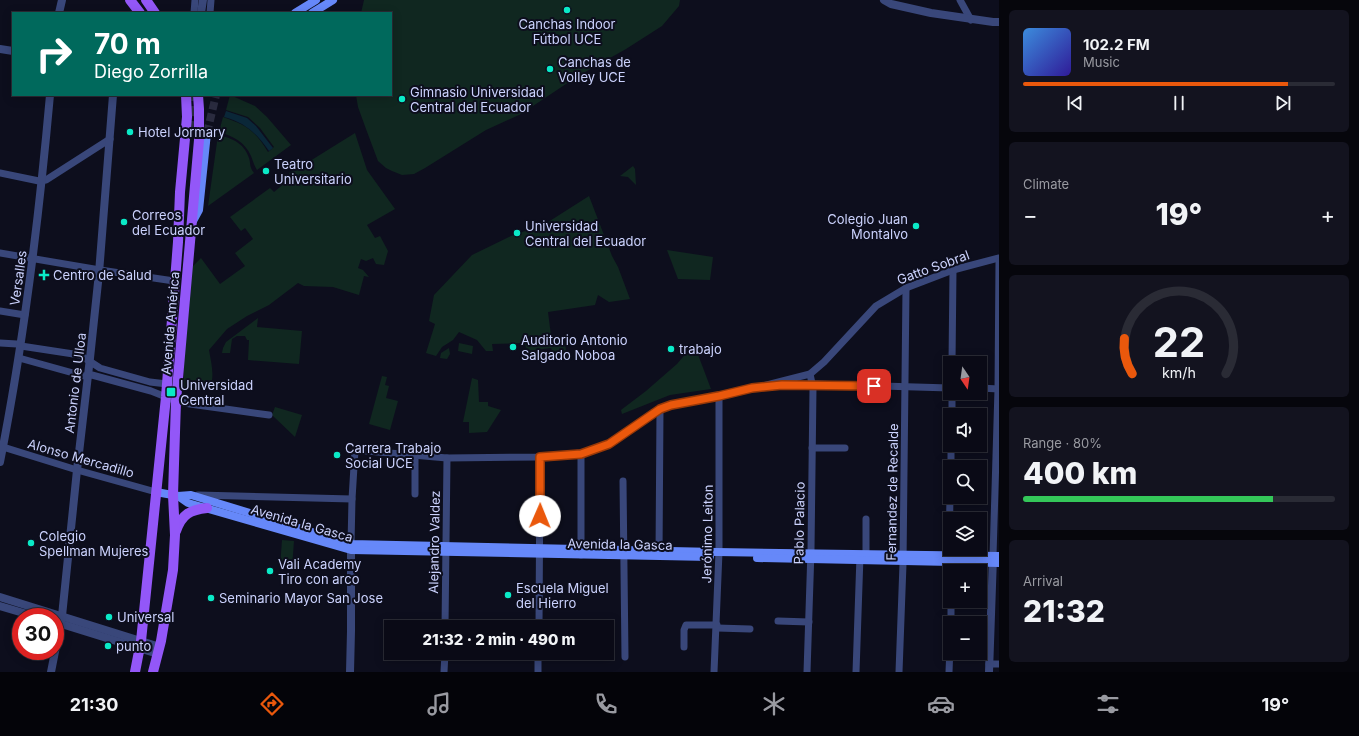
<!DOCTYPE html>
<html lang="en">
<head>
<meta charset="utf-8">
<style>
  :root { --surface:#0a0a16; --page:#13131f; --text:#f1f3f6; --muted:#999aa1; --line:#2a2b35; --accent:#ea580c }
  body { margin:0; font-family:Inter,sans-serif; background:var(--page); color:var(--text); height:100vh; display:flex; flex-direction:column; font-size:15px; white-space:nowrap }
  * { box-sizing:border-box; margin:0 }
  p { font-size:13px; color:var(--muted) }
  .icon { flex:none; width:22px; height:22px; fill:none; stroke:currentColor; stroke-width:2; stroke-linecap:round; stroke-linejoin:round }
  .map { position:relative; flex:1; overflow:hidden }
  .details { display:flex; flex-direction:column; gap:10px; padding:10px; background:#06060c; width:360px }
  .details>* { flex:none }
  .banner { position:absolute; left:12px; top:12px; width:380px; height:84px; border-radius:0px; box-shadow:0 2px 10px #0003,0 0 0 1px var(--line); background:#00695c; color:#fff; overflow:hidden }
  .needle { width:26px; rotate:167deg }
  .fabs { position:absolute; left:943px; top:356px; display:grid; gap:8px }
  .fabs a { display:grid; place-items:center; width:44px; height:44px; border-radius:0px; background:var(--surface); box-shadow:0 2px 10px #0003,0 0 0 1px var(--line); font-size:20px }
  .speed { position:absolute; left:12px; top:608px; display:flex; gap:8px; font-size:20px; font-weight:700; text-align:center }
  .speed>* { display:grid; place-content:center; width:52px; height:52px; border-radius:50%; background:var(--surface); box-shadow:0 2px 10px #0003,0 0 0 1px var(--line); line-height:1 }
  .speed .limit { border:6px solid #d22; background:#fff; color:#111 }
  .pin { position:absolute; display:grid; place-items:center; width:34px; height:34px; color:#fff; margin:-17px; border-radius:8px; box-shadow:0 2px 6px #0006 }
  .me { position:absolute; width:44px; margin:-22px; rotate:1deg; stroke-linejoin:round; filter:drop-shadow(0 0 3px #0008) }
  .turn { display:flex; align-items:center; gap:14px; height:84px; padding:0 16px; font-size:18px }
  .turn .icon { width:52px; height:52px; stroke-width:2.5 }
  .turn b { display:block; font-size:28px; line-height:34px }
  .big { font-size:30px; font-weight:800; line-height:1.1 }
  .details .widget { flex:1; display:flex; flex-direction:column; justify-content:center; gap:6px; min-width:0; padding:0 14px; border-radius:6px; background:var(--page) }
  .details .dial { align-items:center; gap:0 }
  .dial svg { height:104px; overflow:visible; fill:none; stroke:var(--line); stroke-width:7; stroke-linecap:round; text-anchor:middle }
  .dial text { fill:var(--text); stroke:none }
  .song { display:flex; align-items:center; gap:12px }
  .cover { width:48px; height:48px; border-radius:6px; background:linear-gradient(135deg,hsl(210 70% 55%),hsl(250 70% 35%)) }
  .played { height:4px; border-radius:2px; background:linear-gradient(90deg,var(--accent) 85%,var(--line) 85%) }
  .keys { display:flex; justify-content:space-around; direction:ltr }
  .heat { display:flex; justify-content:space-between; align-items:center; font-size:22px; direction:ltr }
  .charge { height:6px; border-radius:3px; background:linear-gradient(90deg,#34c759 80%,var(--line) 0) }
  .trip { position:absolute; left:384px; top:620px; width:230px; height:40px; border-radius:0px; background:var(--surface); box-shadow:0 2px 10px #0003,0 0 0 1px var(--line); font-weight:800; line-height:40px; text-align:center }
  .menu { display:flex; height:64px; justify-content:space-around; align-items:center; background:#040409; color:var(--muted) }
  .menu .icon { width:28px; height:28px }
  .menu .selected { color:var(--accent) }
  .menu b { font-size:18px; color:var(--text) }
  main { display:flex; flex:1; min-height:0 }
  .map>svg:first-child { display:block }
  .green { fill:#102720 }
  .water { fill:#0a2738 }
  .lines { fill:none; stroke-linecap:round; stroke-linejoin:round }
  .secondary-tunnel { stroke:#2a2b3f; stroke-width:8; stroke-dasharray:8 4; stroke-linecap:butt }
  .primary-tunnel { stroke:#2a2b3f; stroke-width:10; stroke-dasharray:10 5; stroke-linecap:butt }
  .minor { stroke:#39477a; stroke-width:7 }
  .tertiary { stroke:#39477a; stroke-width:8 }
  .secondary { stroke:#6688f9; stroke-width:8 }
  .primary { stroke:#9357f8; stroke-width:10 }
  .route-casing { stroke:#983908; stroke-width:10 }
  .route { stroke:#ea580c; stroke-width:7 }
  .poi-dot { fill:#0aeac7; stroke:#0d0e1d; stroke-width:1.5 }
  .labels { text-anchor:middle; stroke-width:4; stroke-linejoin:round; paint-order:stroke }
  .poi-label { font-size:13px; fill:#cbd2fd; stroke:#0d0e1d; text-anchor:start }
  .street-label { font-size:13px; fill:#cbd2fd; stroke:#0d0e1d }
</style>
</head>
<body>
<main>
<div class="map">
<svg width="999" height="672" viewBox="0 0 999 672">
  <rect width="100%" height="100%" fill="#0d0e1d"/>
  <g class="green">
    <polygon points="364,0 680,0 679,6 662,26 626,49 578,76 521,114 486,130 425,168 414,174 402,175 392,171 386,168 378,161 366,129 358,107 356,95 391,95 391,13 361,13"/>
    <path d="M 230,95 L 255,106 L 267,117 L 291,145 L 257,170 C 254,165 253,161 251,156 C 245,142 233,136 219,132 L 223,117 C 246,125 255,130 268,152 L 274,147 L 260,128 L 248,117 L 226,110 Z"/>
    <path d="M 355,133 L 367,170 L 395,209 L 367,225 L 375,238 L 380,236 L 388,251 L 384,265 L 376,264 L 373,258 L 366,261 L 361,259 L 358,268 L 363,270 L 369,277 L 364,276 L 359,295 L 333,287 L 304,286 L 298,283 L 269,305 L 247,316 L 227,329 L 209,350 C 211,362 215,376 210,387 C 201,390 192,392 184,388 L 184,344 L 192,267 L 201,258 L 220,284 L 245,266 L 235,253 L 253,239 L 245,228 L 241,231 L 230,217 L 270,188 L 274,192 L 292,177 L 289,173 L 303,162 L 310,161 Z"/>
    <path d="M 218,135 C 232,138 244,143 249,158 C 251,165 249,166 254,173 L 208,206 Z"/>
    <polygon points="633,166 635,169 636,185 628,177 620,176"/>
    <polygon points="589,196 612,256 618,267 630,299 609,302 598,295 595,305 548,312 552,343 565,341 566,351 553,353 551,348 527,351 525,343 492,344 493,351 486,351 477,340 459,332 453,340 442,347 436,356 426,353 435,324 429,321 434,295 472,255 511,236 545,224"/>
    <polygon points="667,250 713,257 710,280 678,279"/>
    <polygon points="258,318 257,327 302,331 299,364 248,360 249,340 247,340 245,336 237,336 232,339 230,353 222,353 223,348 226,342"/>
    <polygon points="459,343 473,346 472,354 458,351"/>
    <polygon points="694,344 711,389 670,395 622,414 621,410 646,391 677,364"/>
    <polygon points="449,348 450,354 447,359 440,358 441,353"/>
    <polygon points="382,376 387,377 385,385 389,386 386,398 398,401 390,430 369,424"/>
    <polygon points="472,378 478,380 479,402 488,402 488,406 501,410 487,432 469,433 469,422 463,422"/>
    <polygon points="275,407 302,415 295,437 272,415"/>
    <polygon points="282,540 294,541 292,568 280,567"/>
  </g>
  <path class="water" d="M 226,111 L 247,118 L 256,126 L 273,148 L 269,151 C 256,133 246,123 224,117 Z"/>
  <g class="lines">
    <polyline class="secondary-tunnel" points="207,133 216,95"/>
    <polyline class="primary-tunnel" points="191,131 194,95"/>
    <g class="minor">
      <polyline points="960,0 971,20"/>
      <polyline points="194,13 195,0"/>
      <polyline points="210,13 211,0"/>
      <polyline points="0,173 39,181 46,180 110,139"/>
      <polyline points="0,253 100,270 174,281"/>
      <polyline points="0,311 25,315"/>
      <polyline points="0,343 17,344 21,346 80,355 100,368 150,382 167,384"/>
      <polyline points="19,358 84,376 92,375 151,391 176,401 190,404 269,415"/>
      <polyline points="952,363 953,270"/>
      <polyline points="780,385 813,384 950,388"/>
      <polyline points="980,388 999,389"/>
      <polyline points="952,415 952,393"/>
      <polyline points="0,446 77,470 156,492"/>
      <polyline points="812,448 845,448"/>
      <polyline points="951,467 951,445"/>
      <polyline points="623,481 625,657"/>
      <polyline points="415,494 415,455"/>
      <polyline points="198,495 352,499"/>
      <polyline points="950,497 949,551 952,571"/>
      <polyline points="866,519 866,554"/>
      <polyline points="351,544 352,499 355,450 447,458 540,457 581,453 609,444 660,409 671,405 722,396 810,374 824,362 876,306 906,288 953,270 999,258"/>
      <polyline points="581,555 581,453"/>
      <polyline points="659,556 660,409"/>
      <polyline points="993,556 998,389 999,262"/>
      <polyline points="778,621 809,622"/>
      <polyline points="951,623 951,601"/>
      <polyline points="445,627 447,458"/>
      <polyline points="539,627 540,457"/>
      <polyline points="717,628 750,629"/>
      <polyline points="684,647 684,630 686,625 717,625"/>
      <polyline points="421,656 445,655"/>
      <polyline points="989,664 999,664"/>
      <polyline points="444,672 445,653"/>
      <polyline points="538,672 538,653"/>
      <polyline points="714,672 719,552 719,396"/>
      <polyline points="807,672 811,550 813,388 810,374"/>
      <polyline points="856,672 860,556"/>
      <polyline points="899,672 903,564 906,288"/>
      <polyline points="949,672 950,647"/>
    </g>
    <g class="tertiary">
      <polyline points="884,0 891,4 931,13 993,22 999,22"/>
      <polyline points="59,13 62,0"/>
      <polyline points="201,13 203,0"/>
      <polyline points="0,49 13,51"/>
      <path d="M 0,462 C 24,341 39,218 50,95"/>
      <polyline points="0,597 160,647"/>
      <polyline points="0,606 37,617"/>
      <polyline points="55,622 158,654"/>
      <polyline points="51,672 62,616 77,470 90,358 99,273 113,95"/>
      <polyline points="350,672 351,631 351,544"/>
      <polyline points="989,672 993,557"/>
    </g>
    <g class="secondary">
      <polyline points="295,13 316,0"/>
      <polyline points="312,13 333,0"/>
      <polyline points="193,221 199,210 207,133"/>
      <polyline points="156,492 178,496 191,495 351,544 717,552 999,556"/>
      <polyline points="178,496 188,503 351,550 710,557"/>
      <polyline points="757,558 999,563"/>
    </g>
    <g class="primary">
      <polyline points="130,0 140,13"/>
      <polyline points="146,0 155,13"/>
      <path d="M 176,531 C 182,514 190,510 207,508"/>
      <polyline points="135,672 141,641 166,397 178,242 180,192 187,117 186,95"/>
      <polyline points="153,672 161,641 173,570 175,535 173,495 176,401 199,140 199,109 198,95"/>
    </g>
  </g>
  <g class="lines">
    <defs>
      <polyline id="route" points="540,516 540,457 581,454 609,444 660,409 671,405 719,396 752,388 782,385 874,386"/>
    </defs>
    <use href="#route" class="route-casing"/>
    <use href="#route" class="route"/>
  </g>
  <g class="poi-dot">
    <circle cx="567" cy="10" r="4"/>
    <circle cx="550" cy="69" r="4"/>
    <circle cx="402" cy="99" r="4"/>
    <circle cx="130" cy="132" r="4"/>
    <circle cx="266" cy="171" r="4"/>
    <circle cx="124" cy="222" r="4"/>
    <circle cx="916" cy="226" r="4"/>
    <circle cx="517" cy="233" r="4"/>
    <path d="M42 269h4v4h4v4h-4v4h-4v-4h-4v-4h4z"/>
    <circle cx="513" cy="347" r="4"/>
    <circle cx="671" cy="349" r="4"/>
    <rect x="166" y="387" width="10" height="10" rx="2"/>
    <circle cx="337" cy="455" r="4"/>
    <circle cx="31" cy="543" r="4"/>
    <circle cx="270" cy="571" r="4"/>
    <circle cx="508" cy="595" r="4"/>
    <circle cx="211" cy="598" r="4"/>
    <circle cx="109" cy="617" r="4"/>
    <circle cx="108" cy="646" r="4"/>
  </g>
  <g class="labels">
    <g class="poi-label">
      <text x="567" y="29" text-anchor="middle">Canchas Indoor<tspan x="567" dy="15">Fútbol UCE</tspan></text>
      <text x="558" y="67">Canchas de<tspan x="558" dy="15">Volley UCE</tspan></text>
      <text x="410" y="97">Gimnasio Universidad<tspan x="410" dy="15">Central del Ecuador</tspan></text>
      <text x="138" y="137">Hotel Jormary</text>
      <text x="274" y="169">Teatro<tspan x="274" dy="15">Universitario</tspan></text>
      <text x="132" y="220">Correos<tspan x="132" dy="15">del Ecuador</tspan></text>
      <text x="908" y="224" text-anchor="end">Colegio Juan<tspan x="908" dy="15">Montalvo</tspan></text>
      <text x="525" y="231">Universidad<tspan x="525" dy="15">Central del Ecuador</tspan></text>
      <text x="53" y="280">Centro de Salud</text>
      <text x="521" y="345">Auditorio Antonio<tspan x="521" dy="15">Salgado Noboa</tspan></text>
      <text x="679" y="354">trabajo</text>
      <text x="180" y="390">Universidad<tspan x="180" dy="15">Central</tspan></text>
      <text x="345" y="453">Carrera Trabajo<tspan x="345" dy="15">Social UCE</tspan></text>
      <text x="39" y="541">Colegio<tspan x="39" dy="15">Spellman Mujeres</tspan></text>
      <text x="278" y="569">Vali Academy<tspan x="278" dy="15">Tiro con arco</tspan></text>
      <text x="516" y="593">Escuela Miguel<tspan x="516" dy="15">del Hierro</tspan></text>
      <text x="219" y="603">Seminario Mayor San Jose</text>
      <text x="117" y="622">Universal</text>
      <text x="116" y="651">punto</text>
    </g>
    <g class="street-label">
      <text transform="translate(933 267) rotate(-20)" y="5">Gatto Sobral</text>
      <text transform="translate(18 278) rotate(-82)" y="5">Versalles</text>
      <text transform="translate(170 323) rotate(-85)" y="5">Avenida América</text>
      <text transform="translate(75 383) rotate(-83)" y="5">Antonio de Ulloa</text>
      <text transform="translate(81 458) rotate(16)" y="5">Alonso Mercadillo</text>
      <text transform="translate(892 492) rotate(-89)" y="5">Fernandez de Recalde</text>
      <text transform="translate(302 523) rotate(16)" y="5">Avenida la Gasca</text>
      <text transform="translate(799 523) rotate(-89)" y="5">Pablo Palacio</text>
      <text transform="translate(707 534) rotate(-89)" y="5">Jerónimo Leiton</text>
      <text transform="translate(434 542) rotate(-89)" y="5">Alejandro Valdez</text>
      <text transform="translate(620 544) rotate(1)" y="5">Avenida la Gasca</text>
    </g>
  </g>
</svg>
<div class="fabs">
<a><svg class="needle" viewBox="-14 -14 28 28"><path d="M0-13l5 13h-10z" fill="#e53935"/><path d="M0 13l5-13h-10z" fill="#999aa1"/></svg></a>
<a><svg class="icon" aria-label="sound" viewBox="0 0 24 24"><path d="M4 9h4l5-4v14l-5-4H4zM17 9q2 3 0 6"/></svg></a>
<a><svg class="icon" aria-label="search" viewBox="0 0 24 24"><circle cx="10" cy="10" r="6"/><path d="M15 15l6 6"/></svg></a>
<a><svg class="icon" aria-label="layers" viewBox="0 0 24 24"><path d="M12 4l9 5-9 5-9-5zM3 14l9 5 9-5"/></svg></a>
<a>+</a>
<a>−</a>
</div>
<div class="speed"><div class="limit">30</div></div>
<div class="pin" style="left:874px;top:386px;background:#d93025"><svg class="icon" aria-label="arrive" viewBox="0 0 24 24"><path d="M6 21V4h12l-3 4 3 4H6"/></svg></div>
<svg class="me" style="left:540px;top:516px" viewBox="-20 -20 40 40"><circle r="19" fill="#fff"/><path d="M0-13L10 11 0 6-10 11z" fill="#ea580c"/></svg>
<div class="trip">21:32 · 2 min · 490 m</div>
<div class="banner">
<div class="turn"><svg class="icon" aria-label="right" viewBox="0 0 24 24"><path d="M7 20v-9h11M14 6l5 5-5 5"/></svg><div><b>70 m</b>Diego Zorrilla</div></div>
</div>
</div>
<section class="details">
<div class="widget">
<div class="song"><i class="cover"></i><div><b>102.2 FM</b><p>Music</p></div></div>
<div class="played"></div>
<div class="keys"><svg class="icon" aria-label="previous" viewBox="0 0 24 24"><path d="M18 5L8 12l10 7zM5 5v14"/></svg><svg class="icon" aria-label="pause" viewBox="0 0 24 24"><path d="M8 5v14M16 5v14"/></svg><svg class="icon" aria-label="next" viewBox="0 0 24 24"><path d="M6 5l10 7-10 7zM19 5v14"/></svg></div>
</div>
<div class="widget"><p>Climate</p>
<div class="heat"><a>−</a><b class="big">19°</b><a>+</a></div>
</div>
<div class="widget dial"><svg viewBox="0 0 100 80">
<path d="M14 69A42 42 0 1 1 86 69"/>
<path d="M14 69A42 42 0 0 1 8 42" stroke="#ea580c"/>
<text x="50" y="56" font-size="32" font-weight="700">22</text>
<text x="50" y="72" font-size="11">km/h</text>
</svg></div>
<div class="widget"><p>Range · 80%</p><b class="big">400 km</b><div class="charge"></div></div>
<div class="widget"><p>Arrival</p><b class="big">21:32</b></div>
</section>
</main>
<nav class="menu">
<b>21:30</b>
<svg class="icon selected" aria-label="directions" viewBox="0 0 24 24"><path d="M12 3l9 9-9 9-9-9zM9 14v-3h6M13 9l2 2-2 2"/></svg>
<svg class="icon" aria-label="music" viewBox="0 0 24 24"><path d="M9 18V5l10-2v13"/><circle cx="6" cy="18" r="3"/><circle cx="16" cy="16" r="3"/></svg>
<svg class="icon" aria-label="phone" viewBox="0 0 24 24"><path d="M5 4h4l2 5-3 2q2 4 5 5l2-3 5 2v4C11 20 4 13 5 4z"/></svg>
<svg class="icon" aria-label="climate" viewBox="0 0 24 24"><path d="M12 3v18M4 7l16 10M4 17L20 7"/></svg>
<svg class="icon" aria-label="car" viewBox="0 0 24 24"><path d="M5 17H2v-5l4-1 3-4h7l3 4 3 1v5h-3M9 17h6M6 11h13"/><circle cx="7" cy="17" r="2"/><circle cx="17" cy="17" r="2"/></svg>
<svg class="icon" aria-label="filters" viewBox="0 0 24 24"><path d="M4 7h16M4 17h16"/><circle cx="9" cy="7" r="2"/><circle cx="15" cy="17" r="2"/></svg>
<b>19°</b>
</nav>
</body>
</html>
